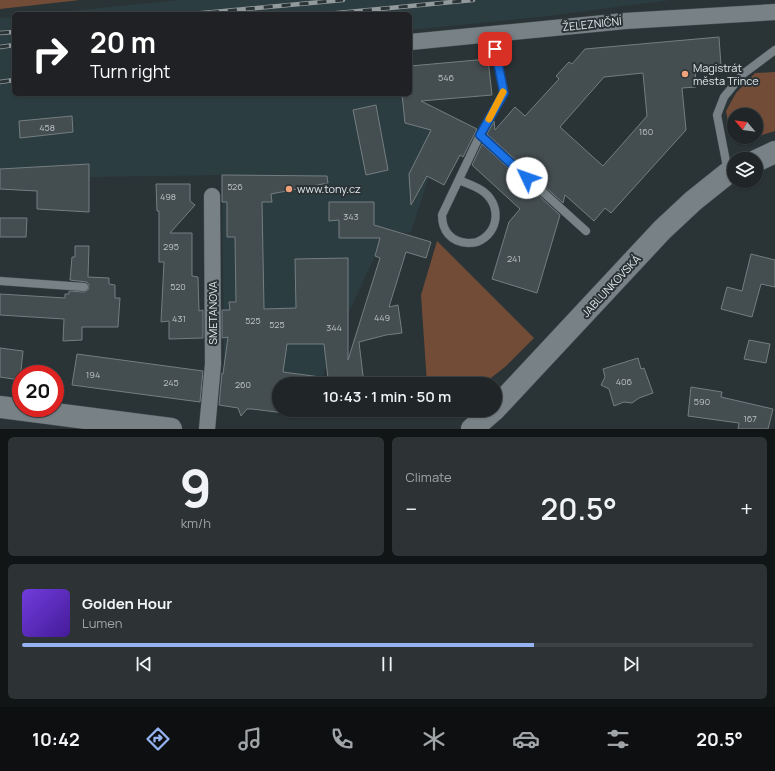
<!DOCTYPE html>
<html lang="en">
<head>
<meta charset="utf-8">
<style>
  :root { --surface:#202628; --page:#2d3234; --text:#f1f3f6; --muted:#a2a5a8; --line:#3d4345; --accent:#95b2f1 }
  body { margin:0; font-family:Manrope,sans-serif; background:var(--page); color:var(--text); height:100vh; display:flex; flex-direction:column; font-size:15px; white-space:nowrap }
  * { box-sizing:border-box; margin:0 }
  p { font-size:13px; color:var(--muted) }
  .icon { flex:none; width:22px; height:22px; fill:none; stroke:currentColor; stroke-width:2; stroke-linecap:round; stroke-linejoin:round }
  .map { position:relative; height:429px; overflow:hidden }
  .sheet { display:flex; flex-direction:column; gap:8px; padding:8px; background:#121516; flex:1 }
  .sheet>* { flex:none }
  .banner { position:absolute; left:12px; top:12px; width:400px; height:84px; border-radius:6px; box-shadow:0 1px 3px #0004,0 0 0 1px var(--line); background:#202124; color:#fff; overflow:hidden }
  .needle { width:26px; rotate:299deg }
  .fabs { position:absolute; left:727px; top:108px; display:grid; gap:8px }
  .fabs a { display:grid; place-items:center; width:36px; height:36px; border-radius:50%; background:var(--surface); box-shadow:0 1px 3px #0004,0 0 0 1px var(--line); font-size:20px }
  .speed { position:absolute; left:12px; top:365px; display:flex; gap:8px; font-size:20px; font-weight:700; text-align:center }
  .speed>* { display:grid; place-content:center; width:52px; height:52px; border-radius:50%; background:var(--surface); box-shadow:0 1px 3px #0004,0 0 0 1px var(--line); line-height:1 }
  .speed .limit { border:6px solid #d22; background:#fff; color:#111 }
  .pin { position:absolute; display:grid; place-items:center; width:34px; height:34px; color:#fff; margin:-17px; border-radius:8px; box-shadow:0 2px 6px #0006 }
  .me { position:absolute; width:44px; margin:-22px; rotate:312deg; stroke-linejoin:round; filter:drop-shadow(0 0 3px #0008) }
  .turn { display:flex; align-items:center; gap:14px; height:84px; padding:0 12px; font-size:18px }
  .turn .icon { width:52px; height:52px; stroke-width:2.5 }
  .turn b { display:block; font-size:28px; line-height:34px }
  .big { font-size:30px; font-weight:600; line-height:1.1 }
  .sheet .widget { flex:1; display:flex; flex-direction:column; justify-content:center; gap:6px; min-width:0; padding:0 14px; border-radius:6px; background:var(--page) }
  .sheet .dial { align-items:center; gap:0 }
  .dial b { font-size:52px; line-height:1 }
  .song { display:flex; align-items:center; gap:12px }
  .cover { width:48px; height:48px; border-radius:6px; background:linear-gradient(135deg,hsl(260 70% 55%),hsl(260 70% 35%)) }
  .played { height:4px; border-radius:2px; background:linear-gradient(90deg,var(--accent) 70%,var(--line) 70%) }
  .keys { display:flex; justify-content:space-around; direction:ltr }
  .heat { display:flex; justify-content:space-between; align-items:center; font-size:22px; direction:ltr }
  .sheet .tiles { flex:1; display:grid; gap:8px; grid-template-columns:1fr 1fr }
  .widget:last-child { grid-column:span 2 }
  .trip { position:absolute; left:272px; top:377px; width:230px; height:40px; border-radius:20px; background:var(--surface); box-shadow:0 1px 3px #0004,0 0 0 1px var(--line); font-weight:600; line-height:40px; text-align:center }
  .menu { display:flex; height:64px; justify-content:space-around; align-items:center; background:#0d0f10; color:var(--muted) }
  .menu .icon { width:28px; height:28px }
  .menu .selected { color:var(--accent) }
  .menu b { font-size:18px; color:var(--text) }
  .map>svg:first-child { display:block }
  .built { fill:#2c3d42 }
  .green { fill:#734c38 }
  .building { fill:#444d50; stroke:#747e81; fill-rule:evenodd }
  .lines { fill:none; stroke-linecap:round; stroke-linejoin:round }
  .service-casing { stroke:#485153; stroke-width:9 }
  .minor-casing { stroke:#485153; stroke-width:17 }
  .secondary-casing { stroke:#485153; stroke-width:23 }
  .service { stroke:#788286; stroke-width:8 }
  .minor { stroke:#788286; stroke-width:16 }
  .secondary { stroke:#788286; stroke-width:22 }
  .rail-casing { stroke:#939a9c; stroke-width:4.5 }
  .rail { stroke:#2a3336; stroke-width:3; stroke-dasharray:9; stroke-linecap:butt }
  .route-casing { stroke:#114b97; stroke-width:10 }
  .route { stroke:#1a73e8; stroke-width:7 }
  .slow { stroke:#f59e0b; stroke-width:7 }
  .poi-dot { fill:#f0a27a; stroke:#2a3336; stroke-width:1.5 }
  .labels { text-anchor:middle; stroke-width:4; stroke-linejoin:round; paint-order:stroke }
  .number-label { font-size:9px; fill:#bbc2c4 }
  .street-label { font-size:11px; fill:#e3e9eb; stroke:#2a3336 }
  .poi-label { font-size:11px; fill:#e3e9eb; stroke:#2a3336; text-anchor:start }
</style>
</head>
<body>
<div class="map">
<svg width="775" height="429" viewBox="0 0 775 429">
  <rect width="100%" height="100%" fill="#2a3336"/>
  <g class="built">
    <polygon points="180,0 671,0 540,17 410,30 410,14 40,14"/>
    <polygon points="14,17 14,94 403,94 403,103 438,115 460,120 445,150 429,177 411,232 405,233 383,228 375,256 347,316 322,377 283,372 284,368 224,364 222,175 90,177 90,182 0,186 0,18"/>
  </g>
  <g class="green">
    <polygon points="0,0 80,0 0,9"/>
    <polygon points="775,72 775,131 756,137 756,115 734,115 734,135 730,133 726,111 736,93 755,73"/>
    <polygon points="437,241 534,338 505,367 483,384 427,384 421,295"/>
  </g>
  <g class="building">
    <path d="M 719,37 L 721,66 L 695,68 L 696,87 L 682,88 L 686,130 L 611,213 L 605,208 L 594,221 L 565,195 L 563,203 L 487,134 L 494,121 L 495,130 L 515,107 L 525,116 L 559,79 L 556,76 L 569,62 L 572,64 L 585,49 ZM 643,73 L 647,116 L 603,166 L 560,127 L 604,77 Z"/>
    <polygon points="488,59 492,95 421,101 477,129 463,157 460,155 444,185 427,176 411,205 409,174 431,130 405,123 402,94 410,96 410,66"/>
    <polygon points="376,105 388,170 366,175 353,110"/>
    <polygon points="72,116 73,132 20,138 19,121"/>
    <polygon points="482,144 560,215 537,293 492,279 509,222 520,209 472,165"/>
    <polygon points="89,164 89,212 37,209 37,191 0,189 0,169"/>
    <path d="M 222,175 L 327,176 L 328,183 L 271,194 L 272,202 L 262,202 L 264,309 L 296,308 L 295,259 L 348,258 L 348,360 L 380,258 L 375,256 L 380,238 L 339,238 L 339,220 L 329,221 L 329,202 L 374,202 L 374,225 L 431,242 L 426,258 L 406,252 L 389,307 L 398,305 L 402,333 L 386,335 L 359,342 L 364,384 L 279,384 L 279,410 L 318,410 L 317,417 L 252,409 L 247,409 L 241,416 L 238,408 L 219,405 L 222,373 L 223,374 L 228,337 L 222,338 L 222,310 L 230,310 L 229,302 L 236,302 L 235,237 L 227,237 L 227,202 L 222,202 ZM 287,344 L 324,344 L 328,378 L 283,372 Z"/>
    <polygon points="156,184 190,184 190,201 195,205 170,233 192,233 192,276 198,277 199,311 203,310 203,338 169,339 169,321 161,322 164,262 159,262 159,211 157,211"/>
    <polygon points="0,218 27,218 26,237 0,237"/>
    <polygon points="75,246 89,246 88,277 109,278 109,284 115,285 115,298 120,298 118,327 82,327 82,340 63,341 64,319 0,315 0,294 65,298 65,294 69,294 69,291 84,292 88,290 89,285 87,282 70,280 72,257 75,257"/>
    <polygon points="751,254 775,260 775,287 761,284 752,317 721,309 727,287 742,291"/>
    <polygon points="749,340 770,344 766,363 744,359"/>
    <polygon points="0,348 23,351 20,380 0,377"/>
    <polygon points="77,354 203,371 200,402 72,385"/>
    <polygon points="638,358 641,369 644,368 653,393 639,398 632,403 624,402 614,406 609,389 601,385 605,377 603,369"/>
    <polygon points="691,387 722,392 721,397 773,409 768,429 738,429 739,423 688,416"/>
    <polygon points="333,410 367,410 367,412 340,415"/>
  </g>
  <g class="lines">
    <defs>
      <g id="service">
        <polyline points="492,34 504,93 480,135 586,231"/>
        <polyline points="728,172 717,115 724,97 743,74 775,50"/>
        <path d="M 459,180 C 466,183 475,186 481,190 C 502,203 500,233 477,242 C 474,243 471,243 468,243 C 451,242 442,231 442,215 L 480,135"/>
        <polyline points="0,281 84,287"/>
      </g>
      <g id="minor">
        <polyline points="410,42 625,21 775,12"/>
        <polyline points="207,429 213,364 212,196"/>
      </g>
      <g id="secondary">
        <polyline points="756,161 775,152"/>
        <polyline points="0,407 171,429"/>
        <polyline points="495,409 662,230 693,201 728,173 734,171"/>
        <polyline points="472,429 494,410"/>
      </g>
    </defs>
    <use href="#service" class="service-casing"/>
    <use href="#minor" class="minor-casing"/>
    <use href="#secondary" class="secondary-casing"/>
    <use href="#service" class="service"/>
    <use href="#minor" class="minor"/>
    <use href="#secondary" class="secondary"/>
    <defs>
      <g id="rail">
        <polyline points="192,14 343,0"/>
        <polyline points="327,14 473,0"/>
        <polyline points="0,33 14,32"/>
        <polyline points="0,47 14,45"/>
        <polyline points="0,82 14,80"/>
      </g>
    </defs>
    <use href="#rail" class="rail-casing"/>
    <use href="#rail" class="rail"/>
  </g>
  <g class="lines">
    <defs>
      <polyline id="route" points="495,49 504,93 480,135 527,178"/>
    </defs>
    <use href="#route" class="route-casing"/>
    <use href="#route" class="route"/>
    <polyline class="slow" points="489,119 503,92"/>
  </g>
  <g class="poi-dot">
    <circle cx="685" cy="74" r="4"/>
    <circle cx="289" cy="189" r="4"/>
  </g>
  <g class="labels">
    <g class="number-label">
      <text x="446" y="81">546</text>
      <text x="47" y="131">458</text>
      <text x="646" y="135">160</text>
      <text x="235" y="190">526</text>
      <text x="168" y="200">498</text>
      <text x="351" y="220">343</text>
      <text x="171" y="250">295</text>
      <text x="514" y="262">241</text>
      <text x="178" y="290">520</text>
      <text x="382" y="321">449</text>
      <text x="179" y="322">431</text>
      <text x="253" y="324">525</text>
      <text x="277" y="328">525</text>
      <text x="334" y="331">344</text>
      <text x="93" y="378">194</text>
      <text x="624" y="385">406</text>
      <text x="171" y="386">245</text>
      <text x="243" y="388">260</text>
      <text x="702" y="405">590</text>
      <text x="750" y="422">167</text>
    </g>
    <g class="street-label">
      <text transform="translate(592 24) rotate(-6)" y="4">ŽELEZNIČNÍ</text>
      <text transform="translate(611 286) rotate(-47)" y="4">JABLUNKOVSKÁ</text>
      <text transform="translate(213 313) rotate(-90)" y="4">SMETANOVA</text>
    </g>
    <g class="poi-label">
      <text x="693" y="72">Magistrát<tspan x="693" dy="13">města Třince</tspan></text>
      <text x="297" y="193">www.tony.cz</text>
    </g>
  </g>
</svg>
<div class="fabs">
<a><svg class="needle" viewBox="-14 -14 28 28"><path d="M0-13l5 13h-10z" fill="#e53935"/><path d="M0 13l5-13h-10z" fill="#a2a5a8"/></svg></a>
<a><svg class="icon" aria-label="layers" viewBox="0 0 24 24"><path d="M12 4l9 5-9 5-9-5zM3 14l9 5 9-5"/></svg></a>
</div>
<div class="speed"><div class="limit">20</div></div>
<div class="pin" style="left:495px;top:49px;background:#d93025"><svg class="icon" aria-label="arrive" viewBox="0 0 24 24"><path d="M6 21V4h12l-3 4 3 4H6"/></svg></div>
<svg class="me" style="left:527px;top:178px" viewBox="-20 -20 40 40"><circle r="19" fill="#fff"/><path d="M0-13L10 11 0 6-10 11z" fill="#1a73e8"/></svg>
<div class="trip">10:43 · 1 min · 50 m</div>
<div class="banner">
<div class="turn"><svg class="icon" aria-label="right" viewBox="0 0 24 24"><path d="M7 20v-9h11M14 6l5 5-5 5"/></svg><div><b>20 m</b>Turn right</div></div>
</div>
</div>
<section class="sheet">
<div class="tiles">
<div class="widget dial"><b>9</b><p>km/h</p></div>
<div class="widget"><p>Climate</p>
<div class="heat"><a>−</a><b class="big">20.5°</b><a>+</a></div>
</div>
<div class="widget">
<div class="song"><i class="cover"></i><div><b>Golden Hour</b><p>Lumen</p></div></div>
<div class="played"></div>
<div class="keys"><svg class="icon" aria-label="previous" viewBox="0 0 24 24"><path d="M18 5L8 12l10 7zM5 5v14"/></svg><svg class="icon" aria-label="pause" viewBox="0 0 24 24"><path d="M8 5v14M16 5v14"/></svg><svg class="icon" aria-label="next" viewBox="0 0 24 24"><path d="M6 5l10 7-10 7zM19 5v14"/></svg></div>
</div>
</div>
</section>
<nav class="menu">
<b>10:42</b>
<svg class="icon selected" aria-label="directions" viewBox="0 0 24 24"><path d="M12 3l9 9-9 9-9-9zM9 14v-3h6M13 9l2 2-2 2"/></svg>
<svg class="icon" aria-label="music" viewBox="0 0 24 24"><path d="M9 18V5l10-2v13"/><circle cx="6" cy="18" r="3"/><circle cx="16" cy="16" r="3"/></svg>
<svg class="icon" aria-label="phone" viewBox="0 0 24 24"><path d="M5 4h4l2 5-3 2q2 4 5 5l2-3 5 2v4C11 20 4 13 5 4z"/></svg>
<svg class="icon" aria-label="climate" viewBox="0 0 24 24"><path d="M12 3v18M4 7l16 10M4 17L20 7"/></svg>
<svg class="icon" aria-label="car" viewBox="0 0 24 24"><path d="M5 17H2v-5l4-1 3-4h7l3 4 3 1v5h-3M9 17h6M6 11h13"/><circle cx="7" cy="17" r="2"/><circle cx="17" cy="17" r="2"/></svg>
<svg class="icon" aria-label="filters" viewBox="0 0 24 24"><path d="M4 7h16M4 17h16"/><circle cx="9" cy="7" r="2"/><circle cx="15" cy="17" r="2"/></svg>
<b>20.5°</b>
</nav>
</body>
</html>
